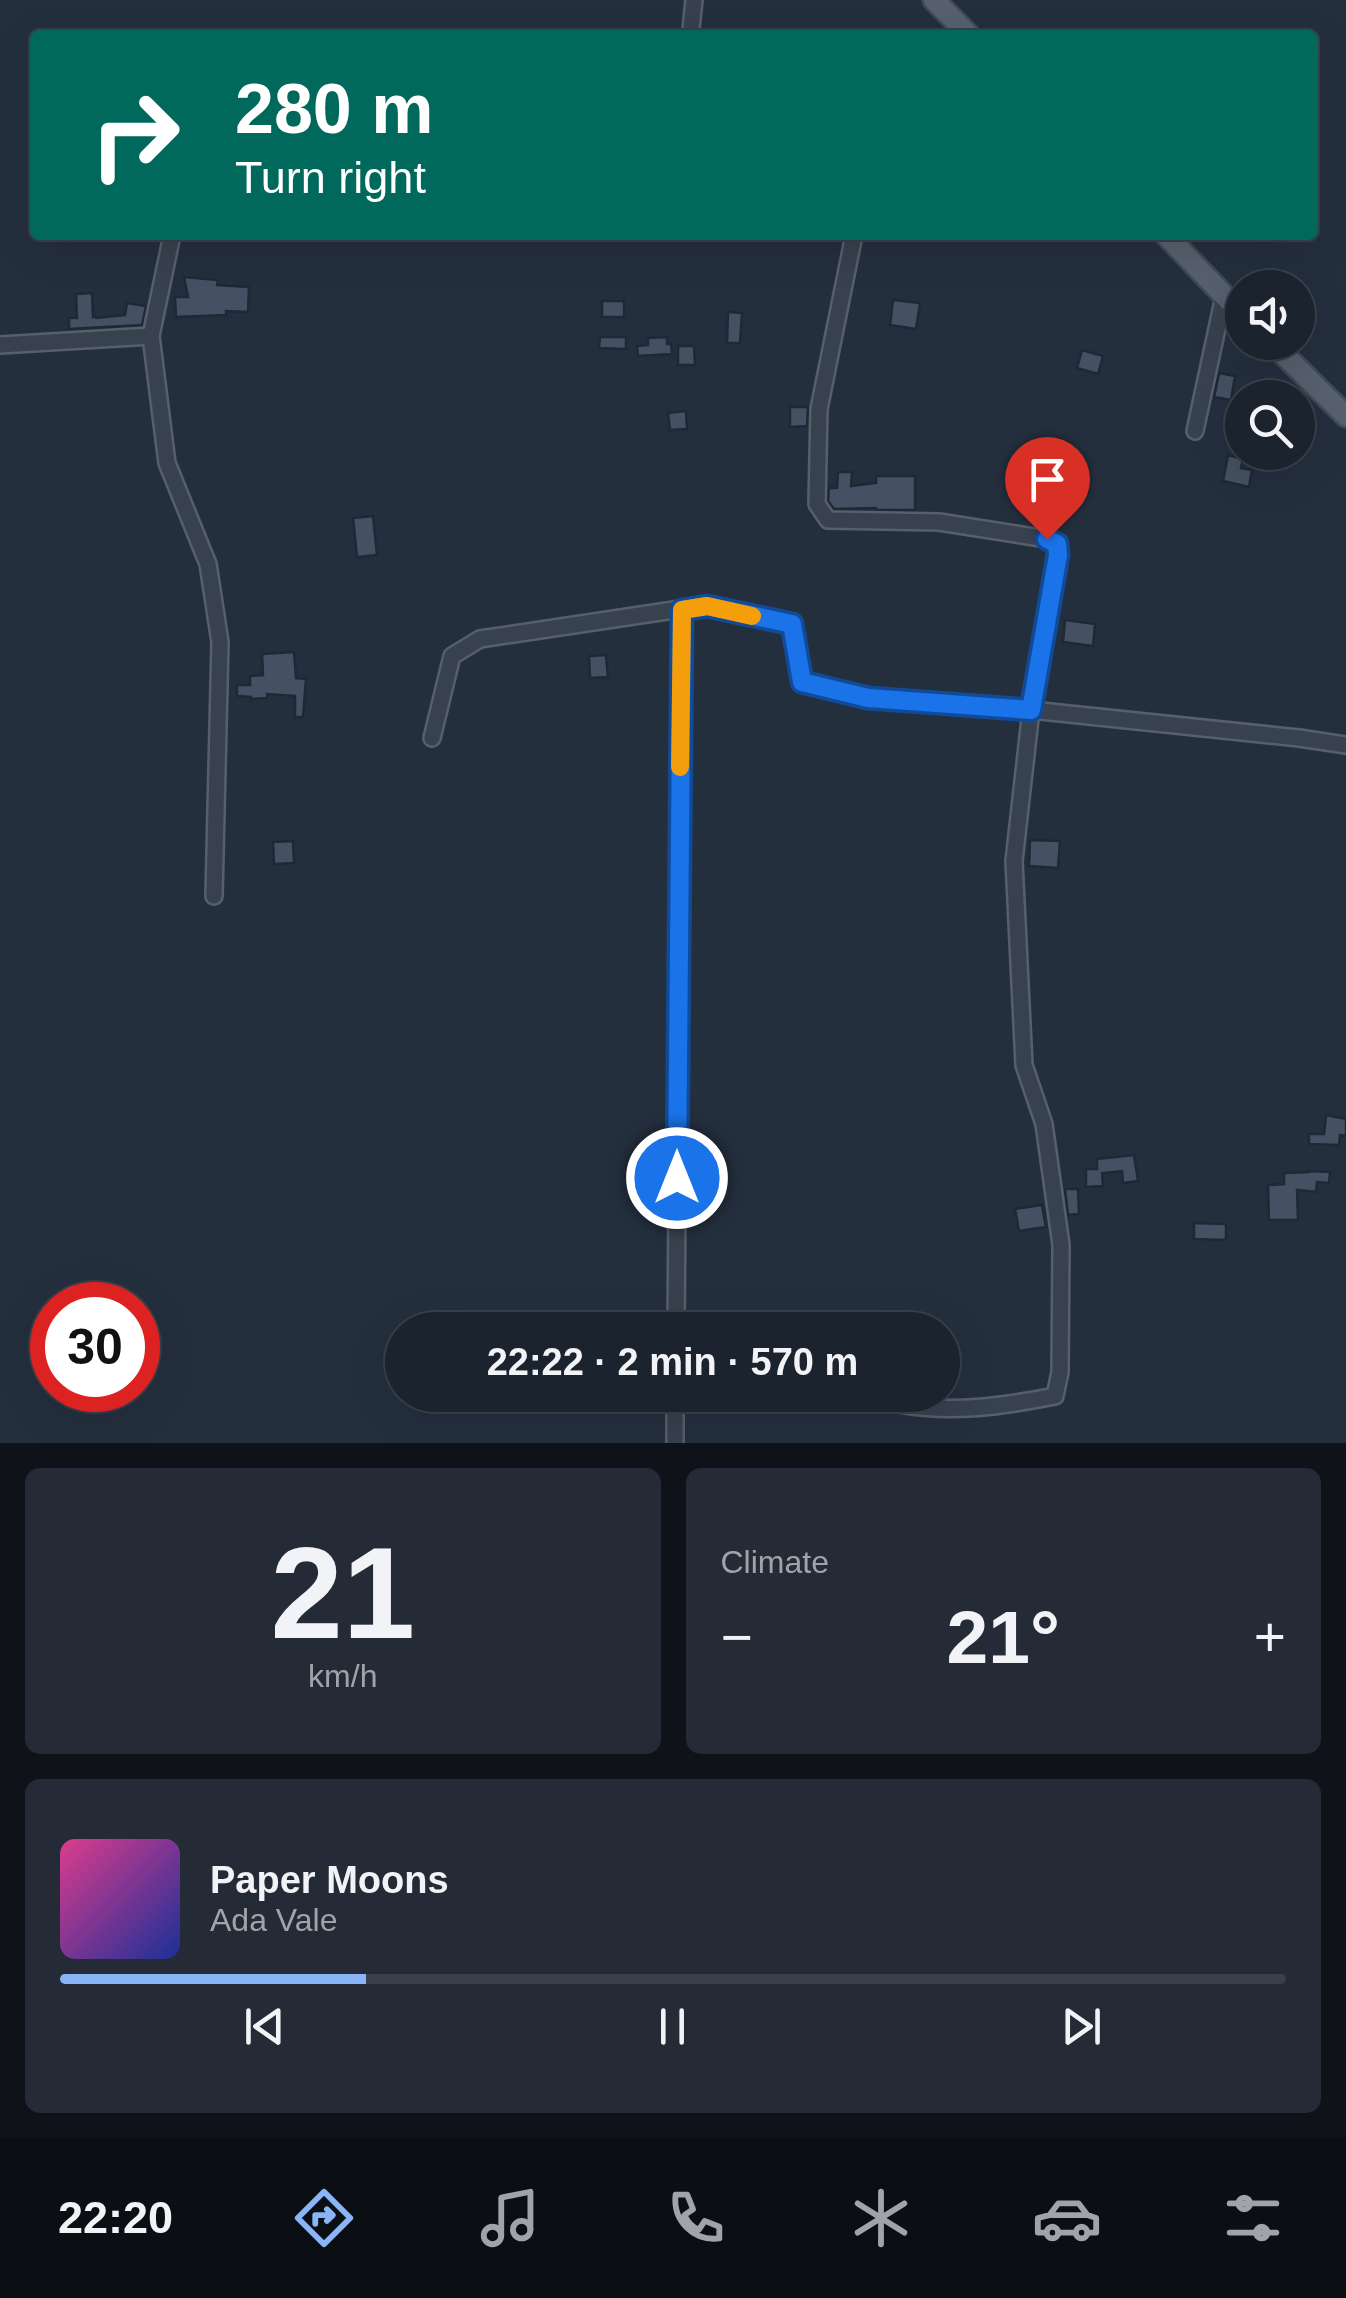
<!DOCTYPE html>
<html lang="en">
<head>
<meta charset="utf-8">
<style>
  :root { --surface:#1b232e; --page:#242b36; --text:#f1f3f6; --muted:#a0a4aa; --line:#39404a; --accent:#8ab4f8 }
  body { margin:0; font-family:Arial,sans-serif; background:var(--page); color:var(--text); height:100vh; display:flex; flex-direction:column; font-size:38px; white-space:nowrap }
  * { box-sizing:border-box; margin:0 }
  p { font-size:32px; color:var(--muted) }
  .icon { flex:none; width:55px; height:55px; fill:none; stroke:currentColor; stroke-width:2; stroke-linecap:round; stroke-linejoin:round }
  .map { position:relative; height:1443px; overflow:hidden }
  .drawer { display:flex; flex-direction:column; gap:25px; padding:25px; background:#0f1319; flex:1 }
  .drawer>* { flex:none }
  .hud { position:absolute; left:30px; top:30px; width:1288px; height:210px; border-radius:10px; box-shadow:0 10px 40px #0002,0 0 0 2px var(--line); background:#00695c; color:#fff; overflow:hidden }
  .fabs { position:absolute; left:1225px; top:270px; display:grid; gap:20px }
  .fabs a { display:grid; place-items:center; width:90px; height:90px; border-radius:50%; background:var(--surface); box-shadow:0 10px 40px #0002,0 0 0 2px var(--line); font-size:50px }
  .speed { position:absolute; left:30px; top:1282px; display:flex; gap:20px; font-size:50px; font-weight:700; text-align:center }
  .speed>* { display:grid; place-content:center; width:130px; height:130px; border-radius:50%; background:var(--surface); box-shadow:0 10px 40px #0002,0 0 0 2px var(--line); line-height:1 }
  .speed .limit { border:15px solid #d22; background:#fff; color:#111 }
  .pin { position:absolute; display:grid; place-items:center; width:85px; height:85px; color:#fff; margin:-102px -42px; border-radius:50% 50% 50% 0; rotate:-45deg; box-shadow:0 0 10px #0007 }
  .pin .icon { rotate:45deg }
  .me { position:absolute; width:110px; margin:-55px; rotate:0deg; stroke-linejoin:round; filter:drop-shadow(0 0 8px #0008) }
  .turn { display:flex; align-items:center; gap:35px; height:210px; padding:0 40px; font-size:45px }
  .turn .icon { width:130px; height:130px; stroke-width:2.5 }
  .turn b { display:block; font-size:70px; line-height:85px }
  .big { font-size:75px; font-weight:700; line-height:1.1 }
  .drawer .card { flex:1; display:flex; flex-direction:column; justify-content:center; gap:15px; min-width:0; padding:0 35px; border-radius:15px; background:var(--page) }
  .drawer .dial { align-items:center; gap:0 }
  .dial b { font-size:130px; line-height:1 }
  .song { display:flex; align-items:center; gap:30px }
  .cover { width:120px; height:120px; border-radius:15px; background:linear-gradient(135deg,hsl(330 70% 55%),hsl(230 70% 35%)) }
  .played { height:10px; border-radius:5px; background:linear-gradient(90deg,var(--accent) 25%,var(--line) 25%) }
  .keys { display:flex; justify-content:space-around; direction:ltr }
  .heat { display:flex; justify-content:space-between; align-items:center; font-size:55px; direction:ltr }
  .drawer .tiles { flex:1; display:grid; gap:25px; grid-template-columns:1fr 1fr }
  .card:last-child { grid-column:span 2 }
  .trip { position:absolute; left:385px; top:1312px; width:575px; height:100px; border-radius:50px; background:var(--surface); box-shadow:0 10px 40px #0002,0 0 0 2px var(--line); font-weight:700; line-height:100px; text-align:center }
  .tabs { display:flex; height:160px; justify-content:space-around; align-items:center; background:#0b0e12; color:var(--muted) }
  .tabs .icon { width:70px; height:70px }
  .tabs .current { color:var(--accent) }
  .tabs b { font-size:45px; color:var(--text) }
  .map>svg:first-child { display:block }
  .building { fill:#455162; stroke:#1f2835; stroke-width:2.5 }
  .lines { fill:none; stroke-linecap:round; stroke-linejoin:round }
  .minor-casing { stroke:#565f6c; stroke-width:20 }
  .major-casing { stroke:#414a57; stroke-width:25 }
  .minor { stroke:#38414e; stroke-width:15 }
  .major { stroke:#56606e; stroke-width:20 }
  .route-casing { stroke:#114b97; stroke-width:25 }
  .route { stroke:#1a73e8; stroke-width:18 }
  .slow { stroke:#f59e0b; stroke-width:18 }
</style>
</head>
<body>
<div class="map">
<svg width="1346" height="1443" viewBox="0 0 1346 1443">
  <rect width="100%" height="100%" fill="#242f3e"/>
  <g class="building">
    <polygon points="184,277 218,280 217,285 249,287 248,312 226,311 226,315 176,317 175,297 188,297"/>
    <polygon points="92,293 93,317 95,316 96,318 125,315 127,303 146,306 142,325 69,329 69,318 77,318 76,294"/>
    <polygon points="893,300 920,303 916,329 890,325"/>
    <rect x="602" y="301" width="22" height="16"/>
    <polygon points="728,312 742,313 740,343 727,343"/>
    <polygon points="600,337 626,337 626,349 599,348"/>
    <polygon points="667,337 667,344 671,344 672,354 638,356 637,346 648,345 648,338"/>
    <polygon points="678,346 694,346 695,365 678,365"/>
    <polygon points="1082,350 1103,356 1098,374 1077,368"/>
    <polygon points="1219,373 1235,376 1231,400 1214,397"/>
    <polygon points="790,407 808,407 807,426 790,427"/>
    <polygon points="686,411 687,429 670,430 668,413"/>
    <polygon points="1228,455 1243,459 1241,468 1252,470 1249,487 1223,481"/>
    <polygon points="838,472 852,472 851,486 876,483 876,476 915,476 915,510 876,510 876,508 834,509 828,501 829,488 837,488"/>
    <polygon points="373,516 377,555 357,557 353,518"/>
    <polygon points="1065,620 1095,624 1093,646 1063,642"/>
    <polygon points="294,652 296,678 306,679 303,717 295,717 295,696 267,694 267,698 251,699 251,697 237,696 237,685 250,685 250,676 263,675 262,654"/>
    <polygon points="606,655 608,677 590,678 589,656"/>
    <polygon points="1030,840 1060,841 1058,868 1029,866"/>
    <polygon points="293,841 294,863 274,864 273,842"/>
    <polygon points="1326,1115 1346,1119 1346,1136 1340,1135 1339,1145 1309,1144 1309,1134 1324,1134"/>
    <polygon points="1134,1155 1138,1181 1123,1183 1122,1171 1102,1173 1103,1186 1086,1187 1086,1169 1097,1169 1097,1159"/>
    <polygon points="1309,1171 1330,1172 1329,1183 1317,1182 1316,1192 1297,1190 1298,1220 1269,1220 1268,1185 1284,1184 1284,1173 1309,1172"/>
    <polygon points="1065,1189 1078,1189 1079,1214 1068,1215"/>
    <polygon points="1042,1205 1046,1227 1019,1231 1015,1209"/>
    <polygon points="1194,1223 1226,1224 1226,1240 1194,1239"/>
  </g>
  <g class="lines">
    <defs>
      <g id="minor">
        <polyline points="691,29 694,0"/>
        <path d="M 854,235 L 819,409 L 817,504 L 828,520 L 939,522 L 1047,539 L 1057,544 L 1058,555 L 1031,710 L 1014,861 L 1024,1065 L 1044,1124 L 1061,1245 L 1060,1372 L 1055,1396 C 1004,1406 951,1414 899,1404"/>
        <polyline points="151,336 172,235"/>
        <polyline points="0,345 151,336 167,463 208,564 220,642 214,896"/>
        <polyline points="1195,431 1224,296"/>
        <polyline points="432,738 452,656 480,639 707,605 792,625 802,681 868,698 1031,710 1299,738 1346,745"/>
        <polyline points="676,1330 682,609"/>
        <polyline points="675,1443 675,1395"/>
      </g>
      <g id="major">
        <polyline points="934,0 969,35"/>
        <polyline points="1166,235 1242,314"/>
        <polyline points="1271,342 1346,416"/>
      </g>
    </defs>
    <use href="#minor" class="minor-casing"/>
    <use href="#major" class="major-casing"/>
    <use href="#minor" class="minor"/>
    <use href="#major" class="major"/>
  </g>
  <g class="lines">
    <defs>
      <polyline id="route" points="677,1178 682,610 707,606 792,624 802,682 868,698 1031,710 1058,555 1057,544 1047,539"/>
    </defs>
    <use href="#route" class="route-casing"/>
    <use href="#route" class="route"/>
    <polyline class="slow" points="680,767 682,610 707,606 752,616"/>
  </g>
</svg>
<div class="fabs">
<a><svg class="icon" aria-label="sound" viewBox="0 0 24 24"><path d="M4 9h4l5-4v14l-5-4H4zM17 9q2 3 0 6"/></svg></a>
<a><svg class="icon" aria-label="search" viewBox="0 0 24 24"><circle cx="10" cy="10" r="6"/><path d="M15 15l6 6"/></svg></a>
</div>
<div class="speed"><div class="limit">30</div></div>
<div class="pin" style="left:1047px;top:539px;background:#d93025"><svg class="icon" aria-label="arrive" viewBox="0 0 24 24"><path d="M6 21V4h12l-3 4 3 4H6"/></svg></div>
<svg class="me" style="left:677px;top:1178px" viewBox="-20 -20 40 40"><circle r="17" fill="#1a73e8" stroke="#fff" stroke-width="3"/><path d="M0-11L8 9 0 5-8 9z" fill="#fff"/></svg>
<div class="trip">22:22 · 2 min · 570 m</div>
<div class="hud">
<div class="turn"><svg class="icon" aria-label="right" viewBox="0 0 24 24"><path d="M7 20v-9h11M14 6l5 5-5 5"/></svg><div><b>280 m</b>Turn right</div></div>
</div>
</div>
<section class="drawer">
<div class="tiles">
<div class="card dial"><b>21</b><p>km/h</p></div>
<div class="card"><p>Climate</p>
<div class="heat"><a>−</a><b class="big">21°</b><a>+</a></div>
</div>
<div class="card">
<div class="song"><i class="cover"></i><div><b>Paper Moons</b><p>Ada Vale</p></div></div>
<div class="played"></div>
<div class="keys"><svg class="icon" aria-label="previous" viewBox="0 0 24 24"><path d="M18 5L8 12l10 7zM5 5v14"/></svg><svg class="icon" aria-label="pause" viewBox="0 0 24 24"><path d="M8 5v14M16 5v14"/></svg><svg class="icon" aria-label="next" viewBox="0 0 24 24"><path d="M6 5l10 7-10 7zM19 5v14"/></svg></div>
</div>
</div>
</section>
<nav class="tabs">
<b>22:20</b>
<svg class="icon current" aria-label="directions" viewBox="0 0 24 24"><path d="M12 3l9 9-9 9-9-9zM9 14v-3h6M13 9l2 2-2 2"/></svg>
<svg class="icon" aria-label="music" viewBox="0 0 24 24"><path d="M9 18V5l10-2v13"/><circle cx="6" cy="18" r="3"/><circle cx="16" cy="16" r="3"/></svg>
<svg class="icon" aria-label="phone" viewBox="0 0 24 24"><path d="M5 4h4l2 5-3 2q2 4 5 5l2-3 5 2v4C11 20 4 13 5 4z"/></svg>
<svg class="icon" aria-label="climate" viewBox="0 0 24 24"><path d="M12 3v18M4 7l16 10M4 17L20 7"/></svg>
<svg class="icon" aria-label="car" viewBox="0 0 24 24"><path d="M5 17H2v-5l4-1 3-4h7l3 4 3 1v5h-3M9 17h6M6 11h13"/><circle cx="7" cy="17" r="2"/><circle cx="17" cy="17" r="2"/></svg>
<svg class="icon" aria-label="filters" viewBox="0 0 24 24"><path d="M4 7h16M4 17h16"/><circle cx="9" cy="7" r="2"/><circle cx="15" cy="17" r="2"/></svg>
</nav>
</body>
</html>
